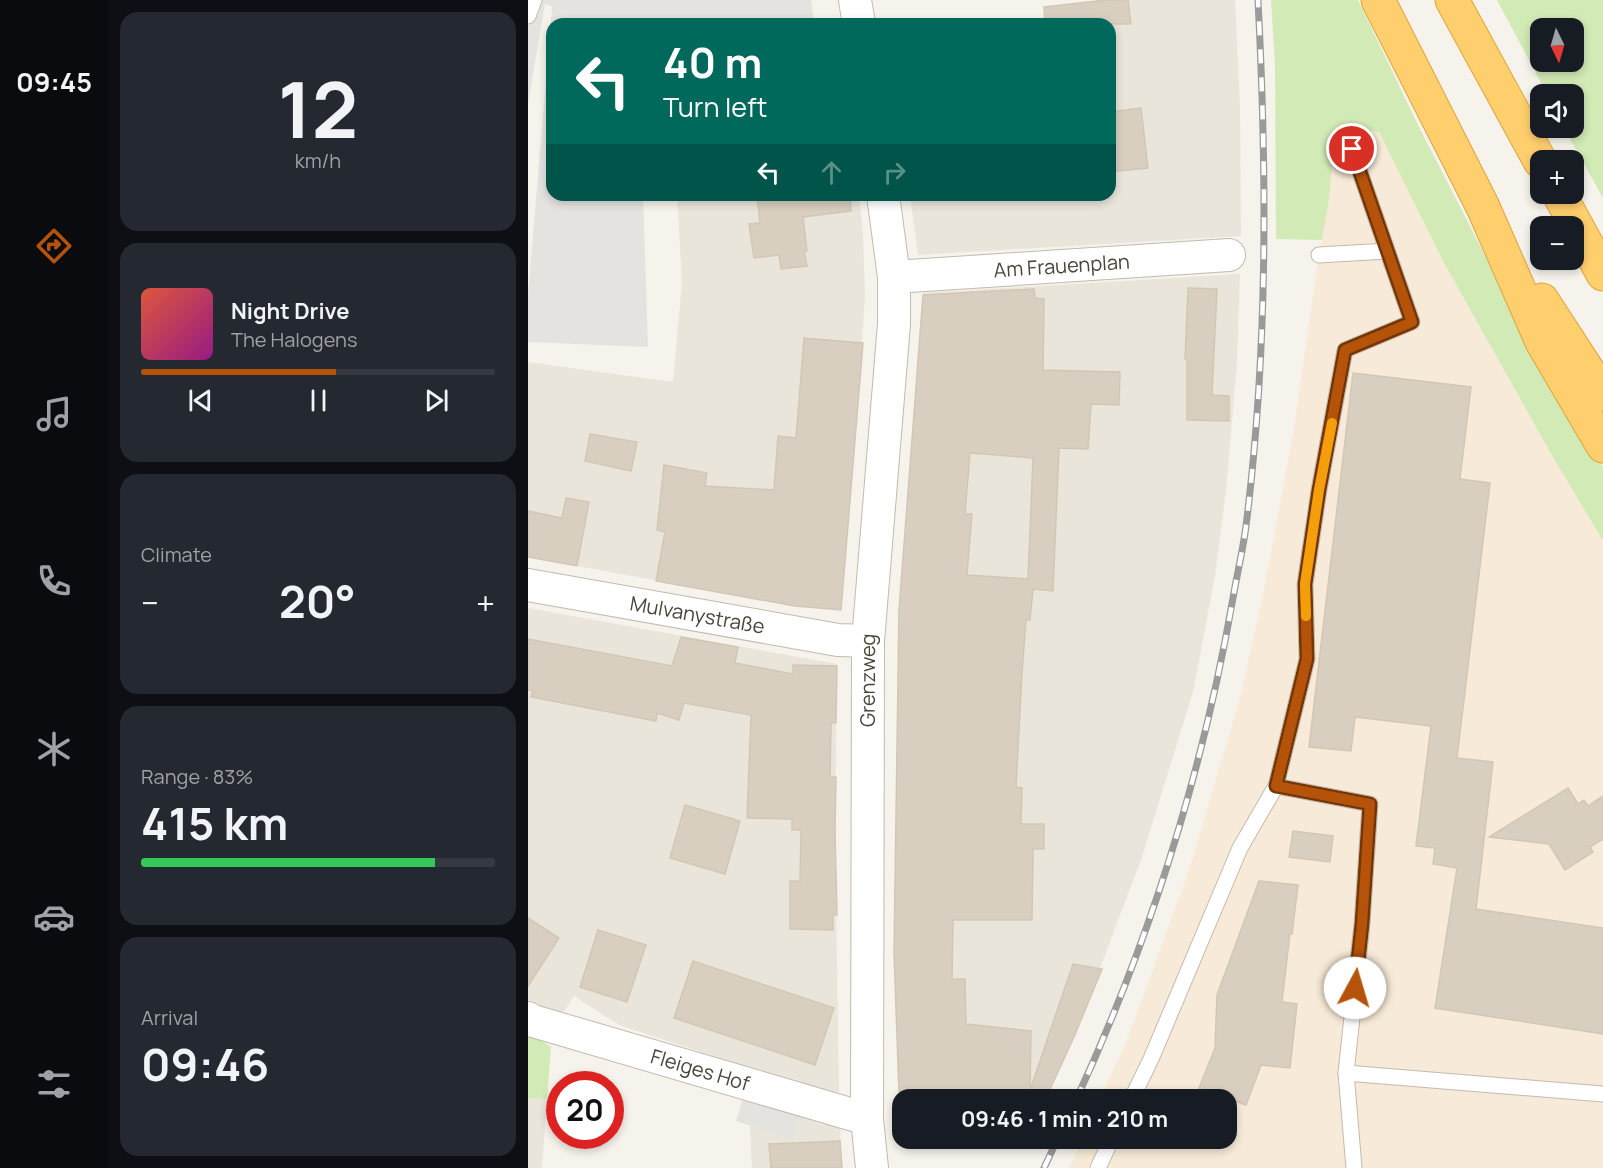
<!DOCTYPE html>
<html lang="en">
<head>
<meta charset="utf-8">
<style>
  :root { --surface:#171b24; --page:#242831; --text:#f1f3f6; --muted:#9ea1a6; --line:#363941; --accent:#b45309 }
  body { margin:0; font-family:Manrope,sans-serif; background:var(--page); color:var(--text); height:100vh; display:flex; flex-direction:column; font-size:22px; white-space:nowrap }
  * { box-sizing:border-box; margin:0 }
  p { font-size:20px; color:var(--muted) }
  .icon { flex:none; width:33px; height:33px; fill:none; stroke:currentColor; stroke-width:2; stroke-linecap:round; stroke-linejoin:round }
  .map { position:relative; flex:1; overflow:hidden }
  .details { display:flex; flex-direction:column; gap:12px; padding:12px; background:#0d0f14; width:420px }
  .details>* { flex:none }
  .hud { position:absolute; left:18px; top:18px; width:570px; height:183px; border-radius:18px; box-shadow:0 3px 9px #0003; background:#00695c; color:#fff; overflow:hidden }
  .needle { width:39px; rotate:175deg }
  .buttons { position:absolute; left:1002px; top:18px; display:grid; gap:12px }
  .buttons a { display:grid; place-items:center; width:54px; height:54px; border-radius:12px; background:var(--surface); box-shadow:0 3px 9px #0003; font-size:30px }
  .speed { position:absolute; left:18px; top:1071px; display:flex; gap:12px; font-size:30px; font-weight:700; text-align:center }
  .speed>* { display:grid; place-content:center; width:78px; height:78px; border-radius:50%; background:var(--surface); box-shadow:0 3px 9px #0003; line-height:1 }
  .speed .limit { border:9px solid #d22; background:#fff; color:#111 }
  .pin { position:absolute; display:grid; place-items:center; width:51px; height:51px; color:#fff; margin:-26px; border:3px solid #fff; border-radius:50%; box-shadow:0 2px 6px #0007 }
  .me { position:absolute; width:66px; margin:-33px; rotate:6deg; stroke-linejoin:round; filter:drop-shadow(0 0 4px #0008) }
  .turn { display:flex; align-items:center; gap:21px; height:126px; padding:0 18px; font-size:27px }
  .turn .icon { width:78px; height:78px; stroke-width:2.5 }
  .turn b { display:block; font-size:42px; line-height:51px }
  .lanes { display:flex; align-items:center; height:57px; padding:0 18px; background:#0003; justify-content:center; gap:30px; direction:ltr }
  .lanes .off { opacity:.35 }
  .big { font-size:45px; font-weight:700; line-height:1.1 }
  .details .widget { flex:1; display:flex; flex-direction:column; justify-content:center; gap:9px; min-width:0; padding:0 21px; border-radius:18px; background:var(--page) }
  .details .dial { align-items:center; gap:0 }
  .dial b { font-size:78px; line-height:1 }
  .song { display:flex; align-items:center; gap:18px }
  .cover { width:72px; height:72px; border-radius:9px; background:linear-gradient(135deg,hsl(10 70% 55%),hsl(310 70% 35%)) }
  .played { height:6px; border-radius:3px; background:linear-gradient(90deg,var(--accent) 55%,var(--line) 55%) }
  .keys { display:flex; justify-content:space-around; direction:ltr }
  .heat { display:flex; justify-content:space-between; align-items:center; font-size:33px; direction:ltr }
  .charge { height:9px; border-radius:4px; background:linear-gradient(90deg,#34c759 83%,var(--line) 0) }
  .trip { position:absolute; left:364px; top:1089px; width:345px; height:60px; border-radius:18px; background:var(--surface); box-shadow:0 3px 9px #0003; font-weight:700; line-height:60px; text-align:center }
  main { display:flex; flex:1; min-height:0 }
  .tab-bar { display:flex; flex-direction:column; width:108px; justify-content:space-around; align-items:center; background:#090b0e; color:var(--muted) }
  .tab-bar .icon { width:42px; height:42px }
  .tab-bar .active { color:var(--accent) }
  .tab-bar b { font-size:27px; color:var(--text) }
  .map>svg:first-child { display:block }
  .residential { fill:#eae5da }
  .commercial { fill:#f7ead8 }
  .green { fill:#d2eab5; fill-rule:evenodd }
  .parking { fill:#e5e3e0 }
  .building { fill:#d8cfc1; stroke:#d3c7b4; stroke-width:1.5; fill-rule:evenodd }
  .lines { fill:none; stroke-linecap:round; stroke-linejoin:round }
  .lane-casing { stroke:#c2bbae; stroke-width:17 }
  .street-casing { stroke:#c2bbae; stroke-width:34 }
  .highway-casing { stroke:#e0a43c; stroke-width:35 }
  .lane { stroke:#fff; stroke-width:15 }
  .street { stroke:#fff; stroke-width:32 }
  .highway { stroke:#ffcf6e; stroke-width:33 }
  .rail-casing { stroke:#9a9a9a; stroke-width:7 }
  .rail { stroke:#fff; stroke-width:4.5; stroke-dasharray:14; stroke-linecap:butt }
  .route-casing { stroke:#753606; stroke-width:15 }
  .route { stroke:#b45309; stroke-width:10 }
  .slow { stroke:#f59e0b; stroke-width:10 }
  .labels { text-anchor:middle; stroke-width:6; stroke-linejoin:round; paint-order:stroke }
  .street-label { font-size:20px; fill:#4b4439; stroke:#fff }
</style>
</head>
<body>
<main>
<nav class="tab-bar">
<b>09:45</b>
<svg class="icon active" aria-label="directions" viewBox="0 0 24 24"><path d="M12 3l9 9-9 9-9-9zM9 14v-3h6M13 9l2 2-2 2"/></svg>
<svg class="icon" aria-label="music" viewBox="0 0 24 24"><path d="M9 18V5l10-2v13"/><circle cx="6" cy="18" r="3"/><circle cx="16" cy="16" r="3"/></svg>
<svg class="icon" aria-label="phone" viewBox="0 0 24 24"><path d="M5 4h4l2 5-3 2q2 4 5 5l2-3 5 2v4C11 20 4 13 5 4z"/></svg>
<svg class="icon" aria-label="climate" viewBox="0 0 24 24"><path d="M12 3v18M4 7l16 10M4 17L20 7"/></svg>
<svg class="icon" aria-label="car" viewBox="0 0 24 24"><path d="M5 17H2v-5l4-1 3-4h7l3 4 3 1v5h-3M9 17h6M6 11h13"/><circle cx="7" cy="17" r="2"/><circle cx="17" cy="17" r="2"/></svg>
<svg class="icon" aria-label="filters" viewBox="0 0 24 24"><path d="M4 7h16M4 17h16"/><circle cx="9" cy="7" r="2"/><circle cx="15" cy="17" r="2"/></svg>
</nav>
<section class="details">
<div class="widget dial"><b>12</b><p>km/h</p></div>
<div class="widget">
<div class="song"><i class="cover"></i><div><b>Night Drive</b><p>The Halogens</p></div></div>
<div class="played"></div>
<div class="keys"><svg class="icon" aria-label="previous" viewBox="0 0 24 24"><path d="M18 5L8 12l10 7zM5 5v14"/></svg><svg class="icon" aria-label="pause" viewBox="0 0 24 24"><path d="M8 5v14M16 5v14"/></svg><svg class="icon" aria-label="next" viewBox="0 0 24 24"><path d="M6 5l10 7-10 7zM19 5v14"/></svg></div>
</div>
<div class="widget"><p>Climate</p>
<div class="heat"><a>−</a><b class="big">20°</b><a>+</a></div>
</div>
<div class="widget"><p>Range · 83%</p><b class="big">415 km</b><div class="charge"></div></div>
<div class="widget"><p>Arrival</p><b class="big">09:46</b></div>
</section>
<div class="map">
<svg width="1075" height="1168" viewBox="0 0 1075 1168">
  <rect width="100%" height="100%" fill="#f6f3ec"/>
  <g class="residential">
    <polygon points="578,0 707,0 712,106 713,236 390,255 382,195 582,195 582,24 530,6"/>
    <polygon points="149,195 331,195 335,234 337,296 330,401 326,401 326,406 330,406 313,610 268,606 0,557 0,362 145,382 154,283"/>
    <polygon points="712,274 709,363 698,491 687,576 665,692 614,857 572,968 574,969 546,1037 517,1099 458,1100 443,1096 405,1098 404,1095 371,1096 366,958 370,699 395,293"/>
    <polygon points="0,608 309,664 307,831 311,1092 296,1092 91,1025 46,996 30,1021 0,1002"/>
    <polygon points="0,1098 19,1099 14,1168 0,1168"/>
    <polygon points="272,1117 295,1125 312,1124 314,1168 224,1168 222,1126 265,1139"/>
  </g>
  <polygon class="commercial" points="807,127 851,132 915,261 1022,452 1075,541 1075,1168 541,1168 555,1139 699,1138 699,1100 572,1099 599,1040 661,870 712,698 736,590 766,428 789,268 801,199"/>
  <g class="green">
    <polygon points="743,0 830,0 890,125 970,281 1075,467 1075,541 1022,452 915,261 851,132 808,127 801,199 794,240 748,239 747,64"/>
    <path d="M 969,0 L 1075,0 L 1075,198 L 1036,128 L 1046,128 L 1046,94 L 1019,94 ZM 1012,28 L 1046,28 L 1046,62 L 1012,62 Z"/>
    <polygon points="0,1032 23,1047 19,1099 0,1098"/>
  </g>
  <g class="parking">
    <polygon points="0,0 283,0 286,24 24,24 24,195 115,195 120,347 0,342 0,295 24,7 17,4 0,104"/>
    <polygon points="215,1098 272,1117 265,1140 208,1121"/>
  </g>
  <g class="building">
    <polygon points="578,0 600,0 603,24 517,24 516,7"/>
    <polygon points="613,108 620,168 582,172 582,112"/>
    <polygon points="229,195 322,195 323,211 275,217 279,251 276,251 279,266 253,269 251,255 226,258 221,224 232,223"/>
    <polygon points="660,288 689,289 684,395 701,396 701,421 659,420 659,359 657,359"/>
    <path d="M 506,289 L 507,298 L 516,299 L 515,370 L 592,372 L 591,405 L 563,404 L 560,449 L 531,448 L 525,591 L 505,589 L 502,620 L 498,620 L 494,673 L 488,787 L 494,788 L 493,824 L 516,824 L 516,849 L 505,849 L 504,920 L 425,920 L 424,979 L 437,979 L 438,1024 L 503,1031 L 502,1090 L 545,964 L 574,969 L 546,1037 L 518,1098 L 502,1091 L 502,1100 L 470,1100 L 458,1095 L 405,1098 L 404,1090 L 371,1092 L 366,953 L 371,610 L 395,295 ZM 442,453 L 505,458 L 500,579 L 439,575 L 444,514 L 437,514 Z"/>
    <polygon points="276,338 335,343 313,610 267,606 128,581 137,532 129,530 136,465 179,473 177,486 246,490 250,436 268,438"/>
    <polygon points="825,373 943,387 932,479 962,483 929,758 965,762 948,909 1075,928 1075,1034 907,1008 929,868 905,864 907,848 888,846 903,726 827,717 823,751 781,747"/>
    <polygon points="62,434 109,442 103,471 57,461"/>
    <polygon points="38,498 61,502 49,566 0,557 0,511 34,518"/>
    <polygon points="153,637 210,647 207,663 265,674 265,665 309,666 308,723 303,723 302,777 308,777 307,831 309,915 305,915 305,930 262,929 262,881 272,881 273,830 264,830 264,819 219,818 223,715 156,703 151,720 129,713 128,721 3,697 5,691 0,690 0,639 144,666"/>
    <polygon points="1040,788 1050,804 1056,800 1060,806 1075,796 1075,839 1062,847 1065,852 1037,870 1021,844 961,837"/>
    <polygon points="157,805 212,821 197,874 142,858"/>
    <polygon points="765,831 805,836 802,862 761,857"/>
    <polygon points="731,881 770,885 764,934 762,933 754,1002 769,1004 762,1068 733,1065 718,1105 671,1088 687,1048 689,995"/>
    <polygon points="0,918 31,938 0,986"/>
    <polygon points="70,930 118,945 99,1002 52,987"/>
    <polygon points="165,961 306,1008 287,1065 146,1018"/>
    <polygon points="312,1141 314,1168 243,1168 241,1144"/>
  </g>
  <g class="lines">
    <defs>
      <g id="lane">
        <polyline points="0,16 6,0"/>
        <polyline points="791,255 859,251"/>
        <polyline points="748,786 779,659 777,584 791,490 817,350 884,322 824,149"/>
        <polyline points="818,1073 1075,1094"/>
        <polyline points="603,1100 623,1059 712,848 748,786 842,804 834,924 818,1073 826,1168"/>
        <polyline points="570,1168 584,1138"/>
      </g>
      <g id="street">
        <polyline points="327,0 331,24"/>
        <path id="s1" d="M 366,277 L 701,255"/>
        <path id="s2" d="M 0,585 L 310,640 L 340,641"/>
        <path id="s3" d="M 0,1018 L 5,1021 L 339,1119"/>
        <path id="s4" d="M 344,1168 L 339,1119 L 340,641 L 366,324 L 366,277 L 355,195"/>
      </g>
      <g id="highway">
        <polyline points="850,0 955,207 1014,342 1075,446"/>
        <polyline points="924,0 1012,161"/>
        <polyline points="1031,194 1075,274"/>
        <polyline points="1014,300 1075,394"/>
      </g>
    </defs>
    <use href="#lane" class="lane-casing"/>
    <use href="#street" class="street-casing"/>
    <use href="#highway" class="highway-casing"/>
    <use href="#lane" class="lane"/>
    <use href="#street" class="street"/>
    <use href="#highway" class="highway"/>
    <defs>
      <g id="rail">
        <path d="M 548,1100 C 622,940 675,771 705,598 C 709,574 715,550 718,526 C 740,351 739,175 730,0"/>
        <polyline points="516,1168 530,1138"/>
      </g>
    </defs>
    <use href="#rail" class="rail-casing"/>
    <use href="#rail" class="rail"/>
  </g>
  <g class="lines">
    <defs>
      <polyline id="route" points="824,149 884,322 817,350 791,490 777,584 779,659 748,786 842,804 834,924 827,988"/>
    </defs>
    <use href="#route" class="route-casing"/>
    <use href="#route" class="route"/>
    <polyline class="slow" points="778,616 777,584 791,490 804,423"/>
  </g>
  <g class="labels">
    <g class="street-label">
      <text dy="7" stroke="none"><textPath href="#s1" startOffset="168">Am Frauenplan</textPath></text>
      <text dy="7" stroke="none"><textPath href="#s2" startOffset="172">Mulvanystraße</textPath></text>
      <text dy="7" stroke="none"><textPath href="#s4" startOffset="488">Grenzweg</textPath></text>
      <text dy="7" stroke="none"><textPath href="#s3" startOffset="180">Fleiges Hof</textPath></text>
    </g>
  </g>
</svg>
<div class="buttons">
<a><svg class="needle" viewBox="-14 -14 28 28"><path d="M0-13l5 13h-10z" fill="#e53935"/><path d="M0 13l5-13h-10z" fill="#9ea1a6"/></svg></a>
<a><svg class="icon" aria-label="sound" viewBox="0 0 24 24"><path d="M4 9h4l5-4v14l-5-4H4zM17 9q2 3 0 6"/></svg></a>
<a>+</a>
<a>−</a>
</div>
<div class="speed"><div class="limit">20</div></div>
<div class="pin" style="left:824px;top:149px;background:#d93025"><svg class="icon" aria-label="arrive" viewBox="0 0 24 24"><path d="M6 21V4h12l-3 4 3 4H6"/></svg></div>
<svg class="me" style="left:827px;top:988px" viewBox="-20 -20 40 40"><circle r="19" fill="#fff"/><path d="M0-13L10 11 0 6-10 11z" fill="#b45309"/></svg>
<div class="trip">09:46 · 1 min · 210 m</div>
<div class="hud">
<div class="turn"><svg class="icon" aria-label="left" viewBox="0 0 24 24"><path d="M17 20v-9H6M10 6l-5 5 5 5"/></svg><div><b>40 m</b>Turn left</div></div>
<div class="lanes"><svg class="icon" aria-label="left" viewBox="0 0 24 24"><path d="M17 20v-9H6M10 6l-5 5 5 5"/></svg><svg class="icon off" aria-label="ahead" viewBox="0 0 24 24"><path d="M12 20V5M6 11l6-6 6 6"/></svg><svg class="icon off" aria-label="right" viewBox="0 0 24 24"><path d="M7 20v-9h11M14 6l5 5-5 5"/></svg></div>
</div>
</div>
</main>
</body>
</html>
